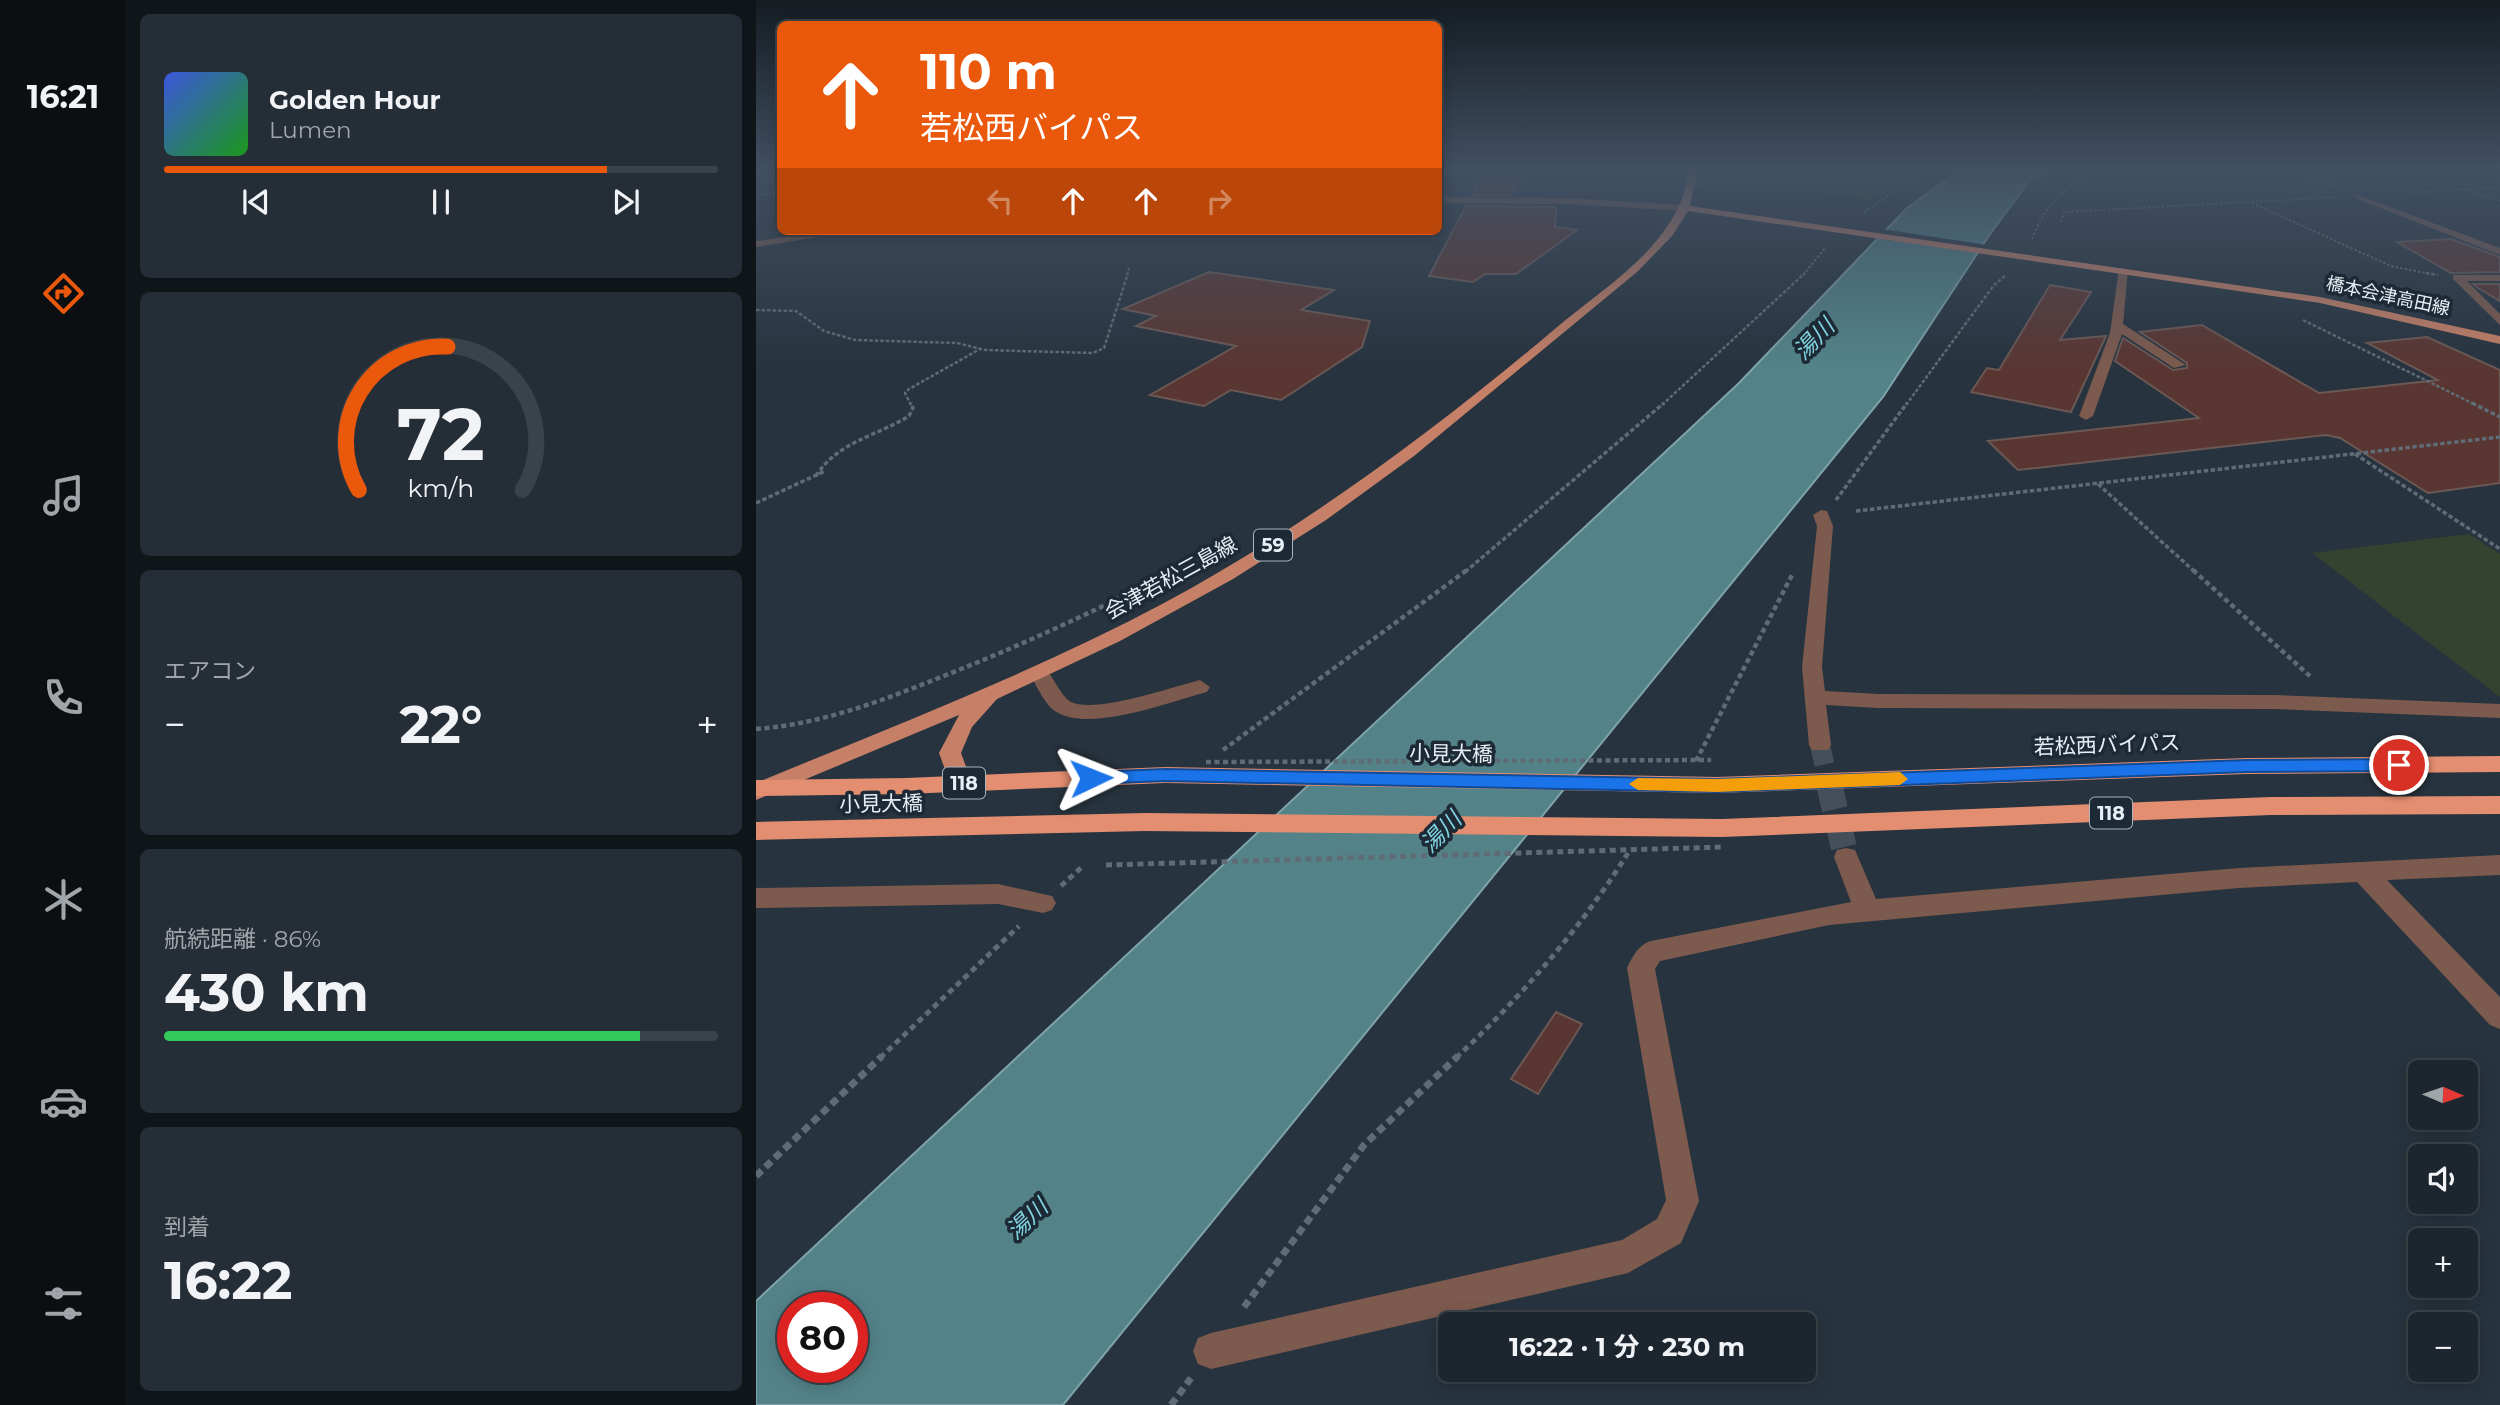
<!DOCTYPE html>
<html lang="ja">
<head>
<meta charset="utf-8">
<style>
  :root { --surface:#1d262e; --page:#252e36; --text:#f1f3f6; --muted:#a0a5aa; --line:#3b434a; --accent:#ea580c }
  body { margin:0; font-family:Montserrat,"Noto Sans JP",sans-serif; background:var(--page); color:var(--text); height:100vh; display:flex; flex-direction:column; font-size:26px; white-space:nowrap }
  * { box-sizing:border-box; margin:0 }
  p { font-size:23px; color:var(--muted) }
  .icon { flex:none; width:38px; height:38px; fill:none; stroke:currentColor; stroke-width:2; stroke-linecap:round; stroke-linejoin:round }
  .map { position:relative; flex:1; overflow:hidden }
  .sheet { display:flex; flex-direction:column; gap:14px; padding:14px; background:#101519; width:630px }
  .sheet>* { flex:none }
  .top-card { position:absolute; left:21px; top:21px; width:665px; height:214px; border-radius:10px; box-shadow:0 4px 18px #0003,0 0 0 2px var(--line); background:#ea580c; color:#fff; overflow:hidden }
  .needle { width:46px; rotate:92deg }
  .tools { position:absolute; left:1652px; top:1060px; display:grid; gap:14px }
  .tools a { display:grid; place-items:center; width:70px; height:70px; border-radius:10px; background:var(--surface); box-shadow:0 4px 18px #0003,0 0 0 2px var(--line); font-size:35px }
  .speed { position:absolute; left:21px; top:1292px; display:flex; gap:14px; font-size:35px; font-weight:700; text-align:center }
  .speed>* { display:grid; place-content:center; width:91px; height:91px; border-radius:50%; background:var(--surface); box-shadow:0 4px 18px #0003,0 0 0 2px var(--line); line-height:1 }
  .speed .limit { border:10px solid #d22; background:#fff; color:#111 }
  .pin { position:absolute; display:grid; place-items:center; width:60px; height:60px; color:#fff; margin:-30px; border:4px solid #fff; border-radius:50%; box-shadow:0 2px 7px #0007 }
  .me { position:absolute; width:77px; margin:-38px; rotate:88deg; stroke-linejoin:round; filter:drop-shadow(0 0 5px #0008) }
  .turn { display:flex; align-items:center; gap:24px; height:147px; padding:0 28px; font-size:32px }
  .turn .icon { width:91px; height:91px; stroke-width:2.5 }
  .turn b { display:block; font-size:49px; line-height:60px }
  .lanes { display:flex; align-items:center; height:66px; padding:0 28px; background:#0003; justify-content:center; gap:35px; direction:ltr }
  .lanes .off { opacity:.35 }
  .big { font-size:52px; font-weight:700; line-height:1.1 }
  .sheet .card { flex:1; display:flex; flex-direction:column; justify-content:center; gap:10px; min-width:0; padding:0 24px; border-radius:10px; background:var(--page) }
  .sheet .dial { align-items:center; gap:0 }
  .dial svg { height:182px; overflow:visible; fill:none; stroke:var(--line); stroke-width:7; stroke-linecap:round; text-anchor:middle }
  .dial text { fill:var(--text); stroke:none }
  .song { display:flex; align-items:center; gap:21px }
  .cover { width:84px; height:84px; border-radius:10px; background:linear-gradient(135deg,hsl(230 70% 55%),hsl(120 70% 35%)) }
  .played { height:7px; border-radius:4px; background:linear-gradient(90deg,var(--accent) 80%,var(--line) 80%) }
  .keys { display:flex; justify-content:space-around; direction:ltr }
  .heat { display:flex; justify-content:space-between; align-items:center; font-size:38px; direction:ltr }
  .charge { height:10px; border-radius:5px; background:linear-gradient(90deg,#34c759 86%,var(--line) 0) }
  .trip { position:absolute; left:682px; top:1312px; width:378px; height:70px; border-radius:10px; background:var(--surface); box-shadow:0 4px 18px #0003,0 0 0 2px var(--line); font-weight:700; line-height:70px; text-align:center }
  main { display:flex; flex:1; min-height:0 }
  .tab-bar { display:flex; flex-direction:column; width:126px; justify-content:space-around; align-items:center; background:#0c0f12; color:var(--muted) }
  .tab-bar .icon { width:49px; height:49px }
  .tab-bar .on { color:var(--accent) }
  .tab-bar b { font-size:32px; color:var(--text) }
  .map>svg:first-child { display:block }
  .green { fill:#354230 }
  .water { fill:#538389; stroke:#7fa3aa; stroke-width:2; fill-rule:evenodd }
  .pier { fill:#27333e }
  .building { fill:#5a3632; stroke:#6b5855; stroke-width:2 }
  .lines { fill:none; stroke-linecap:round; stroke-linejoin:round }
  .minor-tunnel-far1 { stroke:#444f5a; stroke-width:20; stroke-dasharray:20 10; stroke-linecap:butt }
  .minor-tunnel { stroke:#444f5a; stroke-width:26; stroke-dasharray:26 13; stroke-linecap:butt }
  .path-far5 { stroke:#606c75; stroke-width:2; stroke-dasharray:2.5 2; stroke-linecap:butt }
  .path-far4 { stroke:#606c75; stroke-width:2.5; stroke-dasharray:3.5 2; stroke-linecap:butt }
  .path-far3 { stroke:#606c75; stroke-width:3.5; stroke-dasharray:4.5 2.5; stroke-linecap:butt }
  .path-far2 { stroke:#606c75; stroke-width:4.5; stroke-dasharray:5 3.5; stroke-linecap:butt }
  .path-far1 { stroke:#606c75; stroke-width:5; stroke-dasharray:6 4.5; stroke-linecap:butt }
  .path { stroke:#606c75; stroke-width:7; stroke-dasharray:8 5; stroke-linecap:butt }
  .minor { fill:#7d5a4e; fill-rule:evenodd }
  .major { fill:#c68067; fill-rule:evenodd }
  .highway { fill:#e38e70; fill-rule:evenodd }
  .path-bridge-far1 { stroke:#606c75; stroke-width:4.5; stroke-dasharray:5 3.5; stroke-linecap:butt }
  .path-bridge { stroke:#606c75; stroke-width:5; stroke-dasharray:6 4.5; stroke-linecap:butt }
  .route { fill:#1a73e8; stroke:#114b97; stroke-width:2 }
  .slow { fill:#f59e0b }
  .labels { text-anchor:middle; stroke-width:7; stroke-linejoin:round; paint-order:stroke }
  .far-street-label { font-size:18px; fill:#e6eff6; stroke:#1d2934 }
  .shield { fill:#1d2934; stroke:#aab4bc; stroke-width:2 }
  .shield-label { font-size:19px; font-weight:bold; fill:#e6eff6 }
  .street-label { font-size:21px; fill:#e6eff6; stroke:#1d2934 }
  .water-label { font-size:23px; font-style:italic; fill:#80d3df; stroke:#1d2934 }
</style>
</head>
<body>
<main>
<nav class="tab-bar">
<b>16:21</b>
<svg class="icon on" aria-label="directions" viewBox="0 0 24 24"><path d="M12 3l9 9-9 9-9-9zM9 14v-3h6M13 9l2 2-2 2"/></svg>
<svg class="icon" aria-label="music" viewBox="0 0 24 24"><path d="M9 18V5l10-2v13"/><circle cx="6" cy="18" r="3"/><circle cx="16" cy="16" r="3"/></svg>
<svg class="icon" aria-label="phone" viewBox="0 0 24 24"><path d="M5 4h4l2 5-3 2q2 4 5 5l2-3 5 2v4C11 20 4 13 5 4z"/></svg>
<svg class="icon" aria-label="climate" viewBox="0 0 24 24"><path d="M12 3v18M4 7l16 10M4 17L20 7"/></svg>
<svg class="icon" aria-label="car" viewBox="0 0 24 24"><path d="M5 17H2v-5l4-1 3-4h7l3 4 3 1v5h-3M9 17h6M6 11h13"/><circle cx="7" cy="17" r="2"/><circle cx="17" cy="17" r="2"/></svg>
<svg class="icon" aria-label="filters" viewBox="0 0 24 24"><path d="M4 7h16M4 17h16"/><circle cx="9" cy="7" r="2"/><circle cx="15" cy="17" r="2"/></svg>
</nav>
<section class="sheet">
<div class="card">
<div class="song"><i class="cover"></i><div><b>Golden Hour</b><p>Lumen</p></div></div>
<div class="played"></div>
<div class="keys"><svg class="icon" aria-label="previous" viewBox="0 0 24 24"><path d="M18 5L8 12l10 7zM5 5v14"/></svg><svg class="icon" aria-label="pause" viewBox="0 0 24 24"><path d="M8 5v14M16 5v14"/></svg><svg class="icon" aria-label="next" viewBox="0 0 24 24"><path d="M6 5l10 7-10 7zM19 5v14"/></svg></div>
</div>
<div class="card dial"><svg viewBox="0 0 100 80">
<path d="M14 69A42 42 0 1 1 86 69"/>
<path d="M14 69A42 42 0 0 1 53 6" stroke="#ea580c"/>
<text x="50" y="56" font-size="32" font-weight="700">72</text>
<text x="50" y="72" font-size="11">km/h</text>
</svg></div>
<div class="card"><p>エアコン</p>
<div class="heat"><a>−</a><b class="big">22°</b><a>+</a></div>
</div>
<div class="card"><p>航続距離 · 86%</p><b class="big">430 km</b><div class="charge"></div></div>
<div class="card"><p>到着</p><b class="big">16:22</b></div>
</section>
<div class="map">
<svg width="1744" height="1405" viewBox="0 0 1744 1405">
  <rect width="100%" height="100%" fill="#27333e"/>
  <g class="green">
    <polygon points="958,171 1157,171 1115,199 987,186 987,179 960,182"/>
    <polygon points="1713,534 1744,554 1744,697 1556,553"/>
  </g>
  <path class="water" d="M 1203,171 L 1297,171 L 1275,179 L 1234,234 L 1127,397 L 307,1405 L 0,1405 L 0,1301 L 983,383 L 1151,208 ZM 37,1307 L 96,1307 L 96,1367 L 37,1367 Z"/>
  <polygon class="pier" points="1126,229 1231,245 1225,253 1118,238"/>
  <g class="building">
    <polygon points="728,171 767,171 755,195 716,195"/>
    <polygon points="710,206 800,207 799,227 821,230 760,274 729,274 717,282 673,276"/>
    <polygon points="1695,239 1744,257 1744,272 1695,273 1641,242"/>
    <polygon points="453,272 578,290 545,310 614,321 606,347 525,400 475,390 448,406 394,395 480,346 380,326 400,316 367,309"/>
    <polygon points="1717,284 1744,284 1744,301 1722,288"/>
    <polygon points="1294,285 1335,292 1304,340 1350,336 1315,412 1215,392 1231,368 1243,370"/>
    <polygon points="1446,325 1563,393 1682,380 1611,343 1671,337 1744,370 1744,483 1672,493 1584,438 1570,435 1262,470 1232,441 1443,418 1359,361 1367,338 1417,370 1431,368 1431,363 1384,332"/>
    <polygon points="800,1012 826,1024 782,1094 755,1079"/>
  </g>
  <g class="lines">
    <polyline class="minor-tunnel-far1" points="1064,745 1073,785"/>
    <polyline class="minor-tunnel" points="1073,784 1090,857"/>
    <g class="path-far5">
      <polyline points="1538,171 1586,190"/>
      <polyline points="1713,190 1744,201"/>
      <polyline points="1651,193 1744,187"/>
      <polyline points="0,195 24,193"/>
      <polyline points="1496,203 1635,266 1679,275"/>
      <polyline points="1108,213 1167,171"/>
      <polyline points="1305,222 1308,212 1583,197"/>
      <path d="M 1276,239 C 1289,205 1309,184 1343,171"/>
      <polyline points="371,275 373,268"/>
      <polyline points="1047,275 1069,248"/>
    </g>
    <g class="path-far4">
      <polyline points="1670,273 1682,275"/>
      <polyline points="0,310 40,311 68,331 99,340 201,343 229,350 337,353 348,348 372,273"/>
      <polyline points="1547,320 1720,405"/>
      <polyline points="155,405 149,393 153,389 224,349"/>
      <polyline points="906,405 1049,273"/>
      <polyline points="1150,405 1238,285 1249,276"/>
    </g>
    <g class="path-far3">
      <polyline points="1716,403 1744,417"/>
      <polyline points="1599,454 1744,549"/>
      <path d="M 60,476 C 81,442 121,436 153,416 L 157,408 L 155,403"/>
      <polyline points="1342,484 1439,572"/>
      <polyline points="1080,500 1151,403"/>
      <polyline points="0,503 69,471"/>
      <polyline points="1100,511 1744,437"/>
      <polyline points="416,572 460,550"/>
      <polyline points="709,572 908,403"/>
    </g>
    <g class="path-far2">
      <polyline points="1437,570 1556,678"/>
      <path d="M 0,729 C 67,724 128,700 190,675 C 269,644 345,608 420,570"/>
      <polyline points="467,750 711,570"/>
      <polyline points="940,761 1037,573"/>
    </g>
    <g class="path-far1">
      <polyline points="305,886 328,865"/>
      <polyline points="124,1058 263,926"/>
      <path d="M 700,1058 C 765,997 825,928 872,853"/>
    </g>
    <g class="path">
      <polyline points="0,1176 126,1056"/>
      <polyline points="488,1307 608,1145 702,1056"/>
      <polyline points="415,1405 435,1378"/>
    </g>
    <g class="minor">
      <polygon points="934,181 957,184 937,186"/>
      <polygon points="1599,194 1744,248 1744,255 1599,198"/>
      <polygon points="682,197 810,198 931,205 936,208 931,211 810,204 682,203"/>
      <polygon points="74,231 101,231 0,247 0,241"/>
      <polygon points="1363,268 1372,270 1367,324 1430,365 1418,368 1366,334 1337,416 1330,420 1323,416 1354,333"/>
      <polygon points="1697,275 1744,275 1744,281 1711,281 1744,314 1744,325 1697,279"/>
      <polygon points="1065,510 1071,511 1077,526 1066,667 1069,691 1122,694 1518,695 1744,704 1744,718 1518,709 1122,708 1070,705 1075,745 1072,750 1056,750 1053,745 1046,667 1061,526 1057,515"/>
      <path d="M 282,665 L 289,666 C 296,676 305,696 315,702 C 338,714 417,687 444,680 L 454,687 L 451,692 C 415,701 333,734 299,711 C 288,704 279,682 272,671 Z"/>
      <path d="M 1090,848 L 1099,850 L 1120,899 L 1483,868 L 1744,855 L 1744,875 L 1631,880 L 1744,997 L 1744,1029 L 1734,1025 L 1601,882 L 1483,888 L 1073,925 L 904,961 L 899,969 L 943,1201 L 925,1243 L 872,1273 L 455,1369 L 442,1364 L 437,1351 L 442,1338 L 455,1333 L 866,1240 L 901,1219 L 910,1200 L 871,968 C 877,956 882,945 895,941 L 1095,902 L 1078,857 L 1081,850 Z"/>
      <polygon points="242,884 296,896 300,903 296,910 287,913 242,904 0,908 0,888"/>
    </g>
    <path class="major" d="M 933,171 L 941,171 L 934,206 L 1564,297 L 1744,336 L 1744,344 L 1564,303 L 932,211 L 916,236 L 881,272 L 658,456 L 570,520 L 477,579 L 364,641 L 241,699 L 216,727 L 205,753 L 212,772 L 222,782 L 219,788 L 211,790 L 194,783 L 183,753 L 203,715 L 0,800 L 0,783 C 137,726 277,673 408,603 C 549,527 678,431 800,328 C 852,284 923,244 933,171 Z"/>
    <g class="highway">
      <polygon points="1744,756 1744,772 1491,774 961,793 409,783 150,794 0,796 0,780 150,778 409,767 961,777 1491,758"/>
      <polygon points="1744,796 1744,814 1515,815 966,837 389,831 0,840 0,822 389,813 966,819 1515,797"/>
    </g>
    <polyline class="path-bridge-far1" points="450,762 955,760"/>
    <polyline class="path-bridge" points="350,865 968,847"/>
  </g>
  <linearGradient id="sky" x2="0" y2="1"><stop stop-color="#151c22"/><stop offset="0.46" stop-color="#415063"/><stop offset="1" stop-color="#415063" stop-opacity="0"/></linearGradient>
  <rect width="1744" height="368" fill="url(#sky)"/>
  <polygon class="route" points="1643,759 1651,765 1643,771 1491,772 961,792 409,781 335,784 326,778 335,772 409,769 961,779 1491,760"/>
  <polygon class="slow" points="1144,772 1152,779 1144,785 961,792 882,790 873,784 882,778 961,779"/>
  <g class="labels">
    <g class="far-street-label">
      <text transform="translate(1632 296) rotate(12)" y="6">橋本会津高田線</text>
    </g>
    <g class="shield">
      <rect x="498" y="529.5" width="38" height="31" rx="5"/>
      <rect x="187" y="767.5" width="42" height="31" rx="5"/>
      <rect x="1334" y="797.5" width="42" height="31" rx="5"/>
    </g>
    <g class="shield-label">
      <text x="517" y="552">59</text>
      <text x="208" y="790">118</text>
      <text x="1355" y="820">118</text>
    </g>
    <g class="street-label">
      <text transform="translate(415 578) rotate(-29)" y="7">会津若松三島線</text>
      <text transform="translate(1351 745) rotate(-2)" y="7">若松西バイパス</text>
      <text transform="translate(695 754) rotate(1)" y="7">小見大橋</text>
      <text transform="translate(125 804) rotate(-1)" y="7">小見大橋</text>
    </g>
    <g class="water-label">
      <text transform="translate(1058 339) rotate(-46)" y="8">湯川</text>
      <text transform="translate(685 832) rotate(-46)" y="8">湯川</text>
      <text transform="translate(271 1219) rotate(-43)" y="8">湯川</text>
    </g>
  </g>
</svg>
<div class="tools">
<a><svg class="needle" viewBox="-14 -14 28 28"><path d="M0-13l5 13h-10z" fill="#e53935"/><path d="M0 13l5-13h-10z" fill="#a0a5aa"/></svg></a>
<a><svg class="icon" aria-label="sound" viewBox="0 0 24 24"><path d="M4 9h4l5-4v14l-5-4H4zM17 9q2 3 0 6"/></svg></a>
<a>+</a>
<a>−</a>
</div>
<div class="speed"><div class="limit">80</div></div>
<div class="pin" style="left:1643px;top:765px;background:#d93025"><svg class="icon" aria-label="arrive" viewBox="0 0 24 24"><path d="M6 21V4h12l-3 4 3 4H6"/></svg></div>
<svg class="me" style="left:335px;top:778px" viewBox="-20 -20 40 40"><path d="M0-17L14 15 0 8-14 15z" fill="#1a73e8" stroke="#fff" stroke-width="4"/></svg>
<div class="trip">16:22 · 1 分 · 230 m</div>
<div class="top-card">
<div class="turn"><svg class="icon" aria-label="ahead" viewBox="0 0 24 24"><path d="M12 20V5M6 11l6-6 6 6"/></svg><div><b>110 m</b>若松西バイパス</div></div>
<div class="lanes"><svg class="icon off" aria-label="left" viewBox="0 0 24 24"><path d="M17 20v-9H6M10 6l-5 5 5 5"/></svg><svg class="icon" aria-label="ahead" viewBox="0 0 24 24"><path d="M12 20V5M6 11l6-6 6 6"/></svg><svg class="icon" aria-label="ahead" viewBox="0 0 24 24"><path d="M12 20V5M6 11l6-6 6 6"/></svg><svg class="icon off" aria-label="right" viewBox="0 0 24 24"><path d="M7 20v-9h11M14 6l5 5-5 5"/></svg></div>
</div>
</div>
</main>
</body>
</html>
